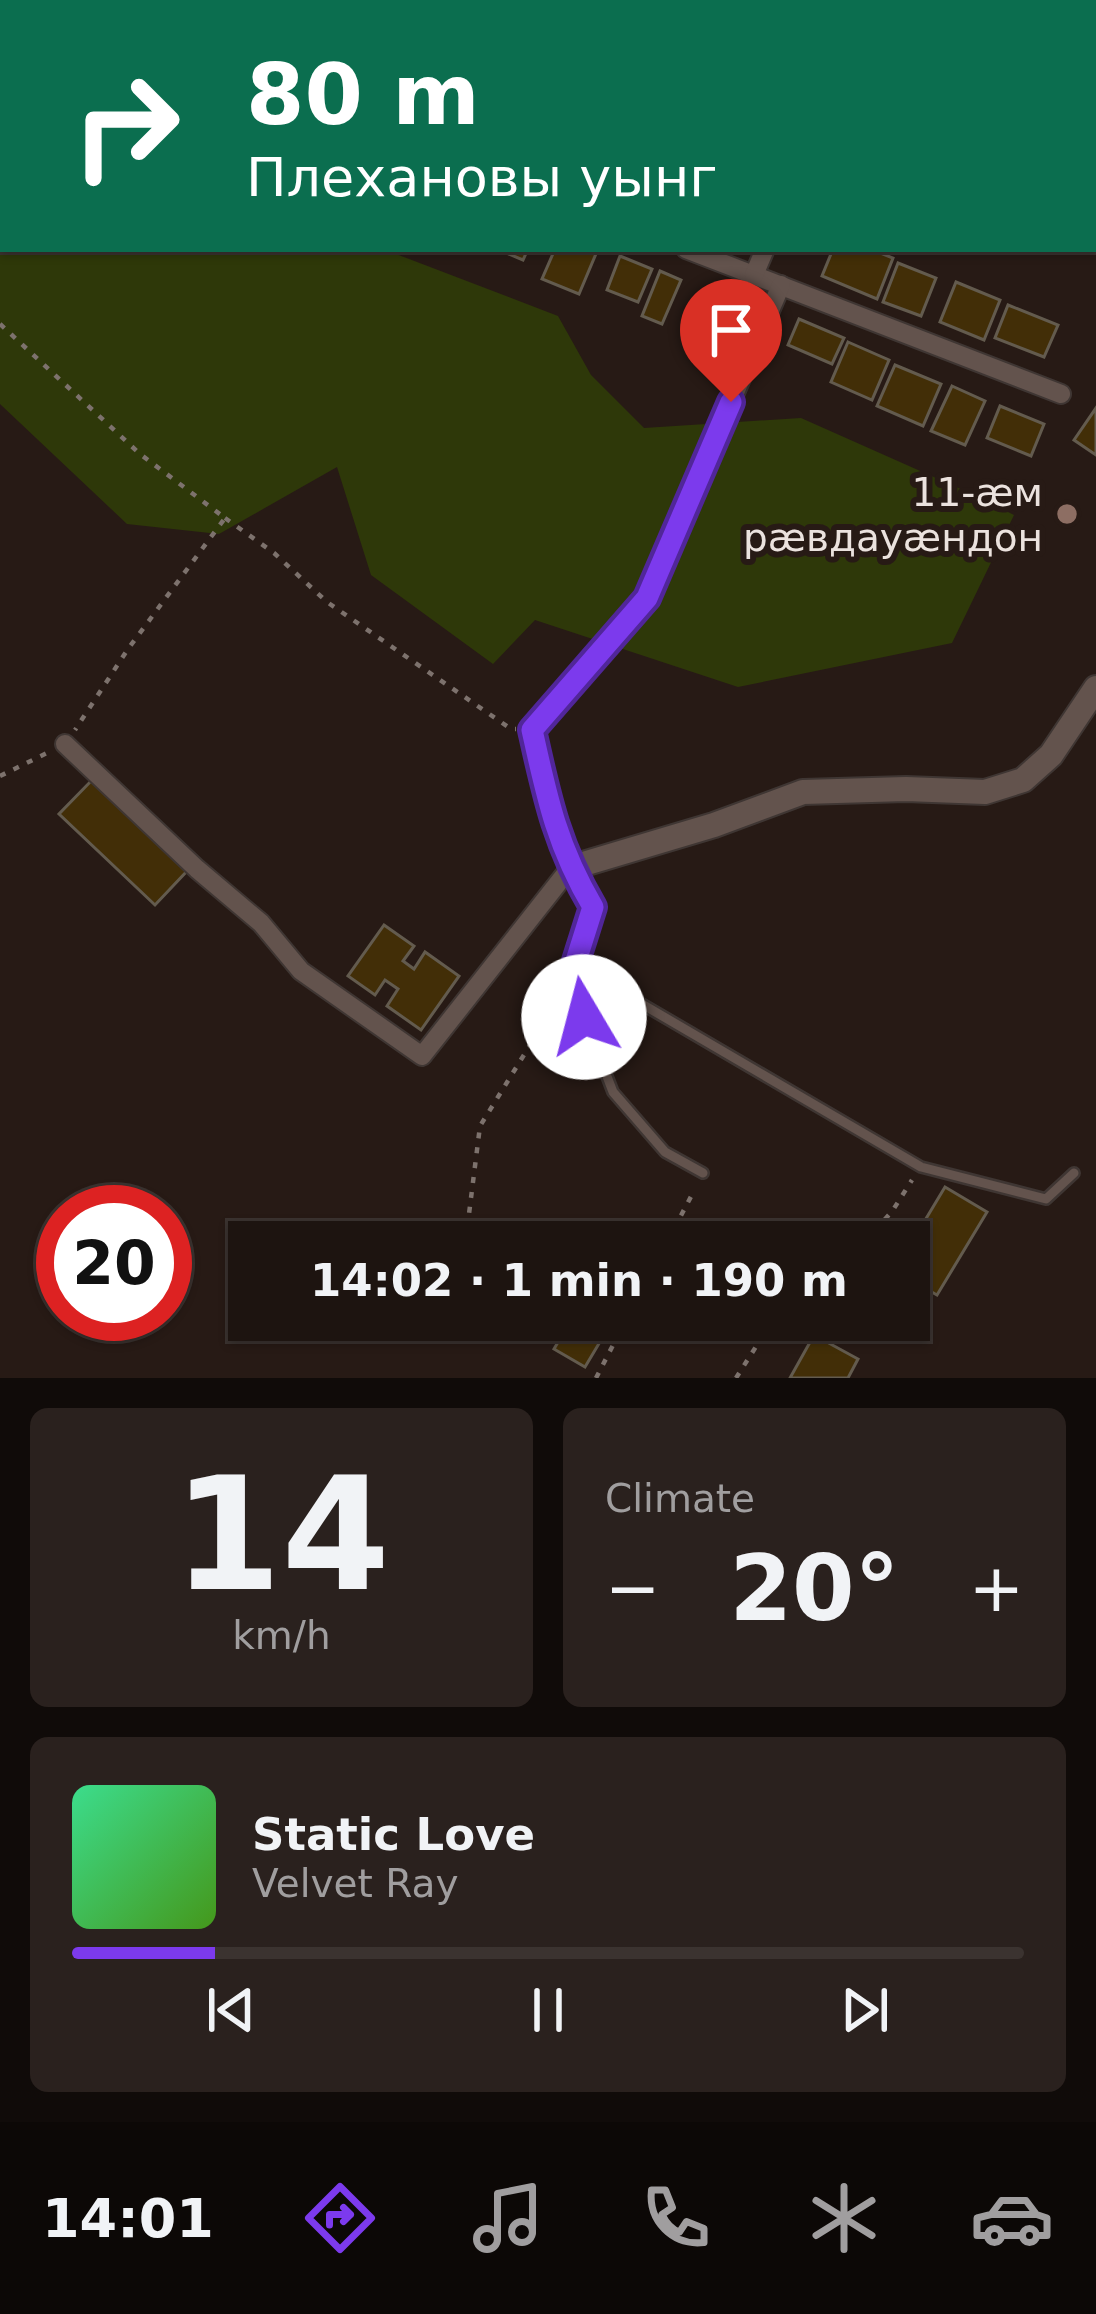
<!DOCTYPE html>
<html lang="en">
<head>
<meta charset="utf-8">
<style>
  :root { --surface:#1d1410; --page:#2a211e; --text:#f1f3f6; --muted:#a09e9f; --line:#3b3330; --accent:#7c3aed }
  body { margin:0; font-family:"DejaVu Sans",sans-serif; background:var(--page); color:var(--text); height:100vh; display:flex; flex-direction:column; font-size:45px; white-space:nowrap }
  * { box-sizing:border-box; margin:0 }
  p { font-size:39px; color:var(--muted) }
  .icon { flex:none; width:66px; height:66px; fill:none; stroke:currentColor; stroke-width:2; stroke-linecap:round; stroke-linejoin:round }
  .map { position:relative; height:1378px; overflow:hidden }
  .details { display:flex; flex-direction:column; gap:30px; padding:30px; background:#100b09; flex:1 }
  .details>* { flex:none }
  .top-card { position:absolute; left:0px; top:0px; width:1098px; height:252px; box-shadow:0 3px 9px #0004,0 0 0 3px var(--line); background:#0b6e4f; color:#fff; overflow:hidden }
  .speed { position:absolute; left:36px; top:1185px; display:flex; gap:24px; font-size:60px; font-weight:700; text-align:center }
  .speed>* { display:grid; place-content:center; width:156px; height:156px; border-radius:50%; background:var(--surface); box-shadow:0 3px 9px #0004,0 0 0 3px var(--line); line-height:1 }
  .speed .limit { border:18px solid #d22; background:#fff; color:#111 }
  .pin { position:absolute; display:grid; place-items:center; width:102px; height:102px; color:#fff; margin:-123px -51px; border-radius:50% 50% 50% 0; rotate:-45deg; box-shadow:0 0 12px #0007 }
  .pin .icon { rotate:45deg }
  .me { position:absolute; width:132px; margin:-66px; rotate:352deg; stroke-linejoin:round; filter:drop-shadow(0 0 9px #0008) }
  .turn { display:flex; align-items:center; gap:42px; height:252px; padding:0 48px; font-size:54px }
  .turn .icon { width:156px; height:156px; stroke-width:2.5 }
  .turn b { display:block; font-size:84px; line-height:102px }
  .big { font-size:90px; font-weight:600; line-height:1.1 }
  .details .widget { flex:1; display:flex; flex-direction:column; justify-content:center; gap:18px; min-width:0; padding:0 42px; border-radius:18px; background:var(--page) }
  .details .dial { align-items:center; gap:0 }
  .dial b { font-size:156px; line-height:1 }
  .song { display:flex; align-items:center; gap:36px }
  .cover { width:144px; height:144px; border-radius:18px; background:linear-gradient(135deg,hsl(150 70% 55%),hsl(100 70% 35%)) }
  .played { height:12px; border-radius:6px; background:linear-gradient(90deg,var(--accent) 15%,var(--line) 15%) }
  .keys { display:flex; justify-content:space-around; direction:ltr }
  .heat { display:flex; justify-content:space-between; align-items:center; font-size:66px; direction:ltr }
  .details .tiles { flex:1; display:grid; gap:30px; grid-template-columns:1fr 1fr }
  .widget:last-child { grid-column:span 2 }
  .trip { position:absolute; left:228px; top:1221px; width:702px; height:120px; border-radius:0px; background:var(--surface); box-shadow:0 3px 9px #0004,0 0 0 3px var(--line); font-weight:600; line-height:120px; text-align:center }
  .menu { display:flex; height:192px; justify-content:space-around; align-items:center; background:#0c0806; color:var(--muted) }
  .menu .icon { width:84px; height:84px }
  .menu .current { color:var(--accent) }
  .menu b { font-size:54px; color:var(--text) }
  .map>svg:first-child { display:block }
  .green { fill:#2e3809 }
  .building { fill:#422e07; stroke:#635b4e; stroke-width:3 }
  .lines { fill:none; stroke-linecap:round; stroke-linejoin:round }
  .service-casing { stroke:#3f3633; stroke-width:14 }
  .minor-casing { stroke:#3f3633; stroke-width:22 }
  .tertiary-casing { stroke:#3f3633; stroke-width:28 }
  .path { stroke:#7d726d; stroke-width:4.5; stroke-dasharray:6 9; stroke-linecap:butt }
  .service { stroke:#63534d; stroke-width:9 }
  .minor { stroke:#63534d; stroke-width:18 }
  .tertiary { stroke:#63534d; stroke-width:24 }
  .route-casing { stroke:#51269a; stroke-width:30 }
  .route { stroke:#7c3aed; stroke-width:21 }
  .education-dot { fill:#8d6e63; stroke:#271a15; stroke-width:4.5 }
  .labels { text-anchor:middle; stroke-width:12; stroke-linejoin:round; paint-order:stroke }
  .poi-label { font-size:39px; fill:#ebe2de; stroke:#271a15; text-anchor:end }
</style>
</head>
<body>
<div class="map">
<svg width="1096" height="1378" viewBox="0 0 1096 1378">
  <rect width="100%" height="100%" fill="#271a15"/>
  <polygon class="green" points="0,102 3,103 3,249 383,249 558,316 591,375 644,428 801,418 972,494 1014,515 952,643 738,687 535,620 493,664 371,575 337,467 219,534 127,524 0,404"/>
  <g class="building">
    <polygon points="705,0 750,0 749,3 704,3"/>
    <polygon points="952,0 1007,0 1005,3 950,3"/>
    <polygon points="497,249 528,249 523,260"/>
    <polygon points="555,249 598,249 579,294 542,279"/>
    <polygon points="833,249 870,249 893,258 877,299 822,276"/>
    <polygon points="620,256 652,269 638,302 607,290"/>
    <polygon points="898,263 936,278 921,316 883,302"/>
    <polygon points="660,271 681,280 662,324 642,316"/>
    <polygon points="956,282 1000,300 984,340 940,322"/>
    <polygon points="711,291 744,304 729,342 695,328"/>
    <polygon points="1008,305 1058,325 1044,357 995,338"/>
    <polygon points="799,319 844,338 832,364 788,345"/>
    <polygon points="848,342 889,360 872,400 831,382"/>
    <polygon points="895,365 941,384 923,426 877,406"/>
    <polygon points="952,386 985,401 965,445 931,431"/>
    <polygon points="1000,406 1044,424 1031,456 987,438"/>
    <polygon points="1096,408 1096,455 1074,440"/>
    <polygon points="93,779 188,870 155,905 59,814"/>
    <polygon points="384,925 414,946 403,961 414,969 425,952 459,976 421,1030 387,1006 398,989 385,980 375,995 348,976"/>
    <polygon points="945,1187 987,1212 937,1295 909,1279 909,1247"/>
    <polygon points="571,1320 613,1320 585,1367 554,1349"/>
    <polygon points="814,1335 858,1359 848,1378 790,1378"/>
  </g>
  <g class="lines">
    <defs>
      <g id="service">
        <polyline points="575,965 921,1167 1046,1199 1074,1173"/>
        <polyline points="570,980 613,1092 665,1152 703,1173"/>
      </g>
      <g id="minor">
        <polyline points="30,0 37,3"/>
        <polyline points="851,0 858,3"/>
        <polyline points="1095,111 1096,112"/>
        <polyline points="686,249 1061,394"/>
        <polyline points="754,275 765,249"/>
        <polyline points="65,744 197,869 261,923 301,971 422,1056 570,868"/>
        <path d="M 570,980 L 593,907 C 557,846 547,798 533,730 L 647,598 L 781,285"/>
      </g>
      <polyline id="tertiary" points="570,868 714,825 803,792 906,789 985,792 1023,780 1051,755 1096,688"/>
    </defs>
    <use href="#service" class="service-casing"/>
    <use href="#minor" class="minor-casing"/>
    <use href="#tertiary" class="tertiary-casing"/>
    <g class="path">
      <polyline points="0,324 140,454 225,518 128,649 75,730"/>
      <polyline points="225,518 274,553 327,602 511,729 516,729"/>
      <polyline points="0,776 49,752"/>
      <polyline points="471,1242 467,1230 480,1126 561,995"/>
      <polyline points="667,1242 695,1189"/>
      <polyline points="865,1242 893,1210 912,1180"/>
      <polyline points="494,1320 502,1346"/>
      <polyline points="596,1378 626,1320"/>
      <polyline points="736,1378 773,1320"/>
    </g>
    <use href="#service" class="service"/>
    <use href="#minor" class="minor"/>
    <use href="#tertiary" class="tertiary"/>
  </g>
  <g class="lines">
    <defs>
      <path id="route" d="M 584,1017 L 570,980 L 593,907 C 557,846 547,798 532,730 L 647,598 L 731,402"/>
    </defs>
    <use href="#route" class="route-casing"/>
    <use href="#route" class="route"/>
  </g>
  <circle class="education-dot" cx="1067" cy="514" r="12"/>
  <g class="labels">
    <g class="poi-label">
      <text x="1043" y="506">11-æм<tspan x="1043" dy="45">рӕвдауӕндон</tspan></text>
    </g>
  </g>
</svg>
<div class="speed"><div class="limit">20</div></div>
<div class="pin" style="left:731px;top:402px;background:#d93025"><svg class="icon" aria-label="arrive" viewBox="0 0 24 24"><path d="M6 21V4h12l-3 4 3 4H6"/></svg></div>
<svg class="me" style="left:584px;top:1017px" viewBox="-20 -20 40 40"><circle r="19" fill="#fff"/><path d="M0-13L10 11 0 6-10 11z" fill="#7c3aed"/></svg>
<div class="trip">14:02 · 1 min · 190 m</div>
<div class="top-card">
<div class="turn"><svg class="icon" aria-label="right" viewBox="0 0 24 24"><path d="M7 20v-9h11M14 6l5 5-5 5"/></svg><div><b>80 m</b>Плехановы уынг</div></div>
</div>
</div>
<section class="details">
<div class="tiles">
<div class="widget dial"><b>14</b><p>km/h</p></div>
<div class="widget"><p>Climate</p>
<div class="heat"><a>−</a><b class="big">20°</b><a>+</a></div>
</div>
<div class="widget">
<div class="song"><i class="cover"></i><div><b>Static Love</b><p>Velvet Ray</p></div></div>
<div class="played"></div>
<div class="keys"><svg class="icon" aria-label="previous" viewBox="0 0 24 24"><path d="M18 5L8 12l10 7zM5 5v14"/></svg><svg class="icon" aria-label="pause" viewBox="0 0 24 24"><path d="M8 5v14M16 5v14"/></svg><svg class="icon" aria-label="next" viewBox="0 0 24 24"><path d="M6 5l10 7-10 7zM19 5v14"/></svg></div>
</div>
</div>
</section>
<nav class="menu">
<b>14:01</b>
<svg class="icon current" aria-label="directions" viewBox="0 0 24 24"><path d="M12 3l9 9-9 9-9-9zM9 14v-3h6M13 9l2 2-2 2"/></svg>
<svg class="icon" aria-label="music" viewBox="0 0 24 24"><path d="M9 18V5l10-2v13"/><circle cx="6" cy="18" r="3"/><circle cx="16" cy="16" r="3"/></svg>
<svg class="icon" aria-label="phone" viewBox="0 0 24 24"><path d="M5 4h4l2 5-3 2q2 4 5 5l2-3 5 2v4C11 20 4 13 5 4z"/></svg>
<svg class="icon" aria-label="climate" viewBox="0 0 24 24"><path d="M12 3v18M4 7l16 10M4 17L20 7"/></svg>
<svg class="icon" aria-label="car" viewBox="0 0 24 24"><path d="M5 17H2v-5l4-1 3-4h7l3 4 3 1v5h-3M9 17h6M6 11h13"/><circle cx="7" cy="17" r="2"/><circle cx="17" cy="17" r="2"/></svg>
</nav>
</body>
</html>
